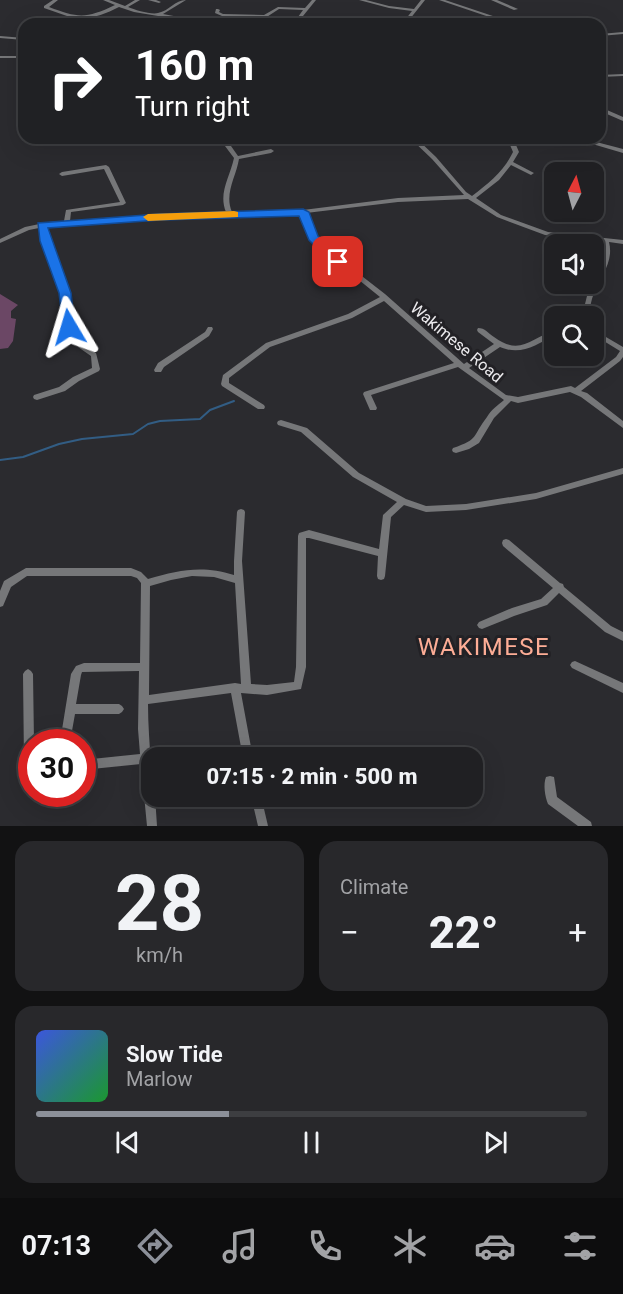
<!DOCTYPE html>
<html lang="en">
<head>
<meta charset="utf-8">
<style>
  :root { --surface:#202023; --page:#28282b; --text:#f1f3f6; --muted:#a2a3a6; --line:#3d3e41; --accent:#8c9099 }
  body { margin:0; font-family:Roboto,sans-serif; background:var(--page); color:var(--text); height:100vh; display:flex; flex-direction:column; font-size:22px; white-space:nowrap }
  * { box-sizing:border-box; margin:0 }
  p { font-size:20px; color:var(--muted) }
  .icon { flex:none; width:33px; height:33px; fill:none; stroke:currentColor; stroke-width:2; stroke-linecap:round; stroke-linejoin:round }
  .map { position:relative; height:826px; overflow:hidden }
  .side { display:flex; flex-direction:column; gap:15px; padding:15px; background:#121213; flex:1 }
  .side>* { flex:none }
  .guide { position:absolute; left:18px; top:18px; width:588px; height:126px; border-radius:18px; box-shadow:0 6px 24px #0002,0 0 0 2px var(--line); background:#202124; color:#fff; overflow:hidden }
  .needle { width:39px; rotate:6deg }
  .fabs { position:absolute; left:544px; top:162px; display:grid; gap:12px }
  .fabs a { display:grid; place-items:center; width:60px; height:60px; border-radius:12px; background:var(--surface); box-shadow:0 6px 24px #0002,0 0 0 2px var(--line); font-size:30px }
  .speed { position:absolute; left:18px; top:729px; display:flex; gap:12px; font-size:30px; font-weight:700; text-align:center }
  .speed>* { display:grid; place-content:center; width:78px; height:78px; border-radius:50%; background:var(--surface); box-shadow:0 6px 24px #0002,0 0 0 2px var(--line); line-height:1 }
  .speed .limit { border:9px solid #d22; background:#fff; color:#111 }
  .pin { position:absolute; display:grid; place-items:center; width:51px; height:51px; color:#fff; margin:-26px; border-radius:12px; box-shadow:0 3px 9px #0006 }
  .me { position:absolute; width:66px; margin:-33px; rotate:353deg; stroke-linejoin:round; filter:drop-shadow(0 0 4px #0008) }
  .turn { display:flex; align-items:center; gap:21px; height:126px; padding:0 18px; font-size:27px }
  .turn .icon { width:78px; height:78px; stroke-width:2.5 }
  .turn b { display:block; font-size:42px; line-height:51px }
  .big { font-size:45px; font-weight:800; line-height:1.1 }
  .side .widget { flex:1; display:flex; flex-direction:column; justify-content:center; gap:9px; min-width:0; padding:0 21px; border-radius:18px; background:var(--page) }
  .side .dial { align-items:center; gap:0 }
  .dial b { font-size:78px; line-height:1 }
  .song { display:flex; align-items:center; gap:18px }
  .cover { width:72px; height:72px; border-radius:9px; background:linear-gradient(135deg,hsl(230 70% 55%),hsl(130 70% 35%)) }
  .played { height:6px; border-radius:3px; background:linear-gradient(90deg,var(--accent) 35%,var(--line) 35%) }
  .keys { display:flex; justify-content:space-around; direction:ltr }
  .heat { display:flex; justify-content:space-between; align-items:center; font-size:33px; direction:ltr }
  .side .tiles { flex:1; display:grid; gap:15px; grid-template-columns:1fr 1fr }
  .widget:last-child { grid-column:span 2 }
  .trip { position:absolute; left:141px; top:747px; width:342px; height:60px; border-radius:18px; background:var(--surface); box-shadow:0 6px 24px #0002,0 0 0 2px var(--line); font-weight:800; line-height:60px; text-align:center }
  .tabs { display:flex; height:96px; justify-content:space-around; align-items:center; background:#0d0d0e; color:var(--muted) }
  .tabs .icon { width:42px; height:42px }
  .tabs .active { color:var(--accent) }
  .tabs b { font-size:27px; color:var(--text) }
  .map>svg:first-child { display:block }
  .green { fill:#6b4765 }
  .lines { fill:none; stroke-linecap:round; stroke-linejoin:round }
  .stream { stroke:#325d84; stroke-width:2 }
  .minor { fill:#767779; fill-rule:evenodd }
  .route { fill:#1a73e8; stroke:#114b97; stroke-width:1.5 }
  .slow { fill:#f59e0b }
  .labels { text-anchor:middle; stroke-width:6; stroke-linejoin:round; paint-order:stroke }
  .street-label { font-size:16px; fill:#ebeaed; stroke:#222125 }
  .near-quarter-label { font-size:24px; letter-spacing:1.5px; fill:#fdad96; stroke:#222125 }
</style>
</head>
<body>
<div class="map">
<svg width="623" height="826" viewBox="0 0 623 826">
  <rect width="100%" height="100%" fill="#2b2b2f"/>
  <polygon class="green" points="0,294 18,305 11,311 11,318 16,319 13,341 8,348 0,349"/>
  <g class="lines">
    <polyline class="stream" points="0,460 23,457 59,444 82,439 133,434 148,424 160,421 200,419 210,410 234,401"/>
    <g class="minor">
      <path d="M 53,0 L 58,0 L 49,7 C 78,18 86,19 115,5 L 103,0 L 109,0 L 125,6 L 135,0 L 140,0 L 128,7 C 135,10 152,15 158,13 C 169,11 175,0 186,0 L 163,14 L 216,24 L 206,24 L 134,12 L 119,7 C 103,15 88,21 71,17 L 61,24 L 56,24 L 67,16 L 44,8 L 44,6 Z"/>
      <polygon points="148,0 156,0 161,2 159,3"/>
      <polygon points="312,0 316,0 303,16 324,24 318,24 298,18 298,17 303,10 279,9 256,24 251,24 261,17 222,16 215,13 216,9 218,9 220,10 219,12 223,14 264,15 278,7 305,8"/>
      <polygon points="359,0 366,0 389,6 414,9 421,0 425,0 406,24 402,24 412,11 389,8"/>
      <polygon points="439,0 445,0 514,23 510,24"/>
      <polygon points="491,0 497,0 518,9 514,10"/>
      <polygon points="142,22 144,22 146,23 141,24"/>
      <polygon points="623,32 623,34 600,36 600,34"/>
      <polygon points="0,36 24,38 24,40 0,38"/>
      <rect x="0" y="56" width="24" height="2"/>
      <polygon points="623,74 623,76 600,77 600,75"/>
      <polygon points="600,107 623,117 623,121 600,111"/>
      <path d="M 224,138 L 230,138 L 231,146 L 238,156 L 271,149 L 274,151 L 271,153 L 239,159 C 236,177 224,194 232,212 L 303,210 L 398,198 L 464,195 L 432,159 L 410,138 L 416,138 L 436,157 L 466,192 L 472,196 C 489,183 504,171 513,152 L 507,138 L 513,138 L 519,152 L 513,162 L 534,173 L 531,175 L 511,165 L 499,180 L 476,198 L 501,215 L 548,232 L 623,240 L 623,244 L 609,242 C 614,262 601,275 594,293 C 591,300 590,309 588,316 L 582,316 L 587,296 L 592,284 L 594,284 L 594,280 C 601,267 606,257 602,242 L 545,235 L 497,217 L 468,199 L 398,202 L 306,213 L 314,234 L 327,249 L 385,294 L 464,364 L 494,344 L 478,332 L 477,330 L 478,328 C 485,328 488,333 494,337 C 520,356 530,339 555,330 L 555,335 C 536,345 521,356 500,347 L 469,368 L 506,395 L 518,397 L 571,386 L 575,388 L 616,357 L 620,351 L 594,335 L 594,330 L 623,347 L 623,357 L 620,361 L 581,391 L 587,393 L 623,421 L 623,428 L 581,397 L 570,392 L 518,403 L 511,401 L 494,418 L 479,443 L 469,449 L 456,453 L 453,452 L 452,450 L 453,448 C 480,439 472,436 487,417 C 491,410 498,405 504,400 L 458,367 L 371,395 L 377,408 L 376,410 L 370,410 L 363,394 L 364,392 L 454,363 L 384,301 L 352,318 L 270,347 L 229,378 L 229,383 L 264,405 L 265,407 L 264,409 L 258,409 L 222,386 L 221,384 L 223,375 L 266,343 L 348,314 L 380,297 L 323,251 L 308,234 L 301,214 L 199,217 L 45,226 L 48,241 L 68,293 L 72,327 L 82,343 L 96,353 L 100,369 L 99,371 L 79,381 L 65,391 L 37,400 L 34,399 L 33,397 L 34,395 L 59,387 L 73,377 L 92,368 L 91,356 L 78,347 L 66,327 L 62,293 L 42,241 L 39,228 L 29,230 L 0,243 L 0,239 L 25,227 L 49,222 L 64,221 L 66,210 L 120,202 L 104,169 L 62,176 L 59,174 L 62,172 L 106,165 L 109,167 L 126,203 L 123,205 L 71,212 L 70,221 L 226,212 C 218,193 230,177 234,158 L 225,146 Z"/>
      <polygon points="572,138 581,138 623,149 623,153"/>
      <polygon points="208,327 212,327 213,329 209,336 164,367 161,372 155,372 154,370 158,363 205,332"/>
      <path d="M 281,420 L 307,428 L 359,473 L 406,499 L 426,506 L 466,504 L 536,493 L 623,468 L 623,474 L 536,499 L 466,510 L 426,512 L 404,505 L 391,517 L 385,576 L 384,579 L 381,580 L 378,579 L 377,576 L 378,556 L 309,538 L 306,538 L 306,667 L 301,689 L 267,695 L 241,693 L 253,758 L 243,758 L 231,693 L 148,704 C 148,735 152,766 152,796 L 155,796 L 157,826 L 147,826 L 141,764 L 82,770 L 82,760 L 140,754 L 138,729 L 139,671 L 82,672 L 81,675 L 76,704 L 119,704 L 122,706 L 124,709 L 122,712 L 119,714 L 75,714 L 70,742 L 60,742 L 71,674 L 76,666 L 84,663 L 140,663 L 141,583 L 137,578 L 131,576 L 27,576 L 11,587 L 3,606 L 0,607 L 0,591 L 4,581 L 26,568 L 131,568 L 141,572 L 148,579 C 179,570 202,565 234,575 L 234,561 L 237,512 L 238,510 L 241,509 L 244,510 L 245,512 L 242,561 L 251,684 L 267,685 L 294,682 L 296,667 L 298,536 L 299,533 L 309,530 L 379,549 L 383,515 L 397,502 L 353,477 L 301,432 L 278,425 L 277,423 L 278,421 ZM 192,576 L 214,577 L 235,583 L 241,684 L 235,683 L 149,695 L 150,586 L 171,580 Z"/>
      <polygon points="506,539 509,540 560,583 563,584 564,587 611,626 623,632 623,641 605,632 559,593 547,605 514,616 482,629 479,628 477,625 479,622 512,608 541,599 553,588 503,546 502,543 503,540"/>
      <polygon points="575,661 623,683 623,693 572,668 570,665 572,662"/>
      <polygon points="28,669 31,671 33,674 34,742 32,742 32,773 28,772 24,762 23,674 25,671"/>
      <path d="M 550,776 L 554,777 L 557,797 L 591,822 L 592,826 L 578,826 L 548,804 C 545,797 543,784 546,777 Z"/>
      <polygon points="251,796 261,796 268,826 258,826"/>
    </g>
  </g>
  <polygon class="route" points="303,209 309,212 318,236 342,260 342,265 334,265 309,240 299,216 160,220 48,228 71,293 75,327 69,331 63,327 59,293 40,241 38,223 160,214"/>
  <polygon class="slow" points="234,211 238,212 238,217 148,221 143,217 148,214"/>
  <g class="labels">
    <g class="street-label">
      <text transform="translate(457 342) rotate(40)" y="6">Wakimese Road</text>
    </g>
    <g class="near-quarter-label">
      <text x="484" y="655">WAKIMESE</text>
    </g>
  </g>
</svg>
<div class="fabs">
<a><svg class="needle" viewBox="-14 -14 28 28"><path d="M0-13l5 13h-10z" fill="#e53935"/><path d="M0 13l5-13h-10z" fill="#a2a3a6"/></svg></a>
<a><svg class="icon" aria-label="sound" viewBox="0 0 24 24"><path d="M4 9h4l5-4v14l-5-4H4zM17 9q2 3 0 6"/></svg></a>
<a><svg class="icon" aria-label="search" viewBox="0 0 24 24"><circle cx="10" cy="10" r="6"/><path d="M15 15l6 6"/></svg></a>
</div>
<div class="speed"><div class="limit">30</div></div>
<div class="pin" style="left:338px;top:262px;background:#d93025"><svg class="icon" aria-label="arrive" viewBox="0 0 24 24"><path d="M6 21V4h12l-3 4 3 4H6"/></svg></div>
<svg class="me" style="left:69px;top:327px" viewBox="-20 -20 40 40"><path d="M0-17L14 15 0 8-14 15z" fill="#1a73e8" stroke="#fff" stroke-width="4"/></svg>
<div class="trip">07:15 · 2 min · 500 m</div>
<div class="guide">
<div class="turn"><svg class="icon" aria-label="right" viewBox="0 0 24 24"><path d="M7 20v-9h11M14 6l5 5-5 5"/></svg><div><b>160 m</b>Turn right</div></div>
</div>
</div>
<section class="side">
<div class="tiles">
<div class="widget dial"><b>28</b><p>km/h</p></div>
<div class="widget"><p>Climate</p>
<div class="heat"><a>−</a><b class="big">22°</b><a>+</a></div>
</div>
<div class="widget">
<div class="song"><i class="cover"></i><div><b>Slow Tide</b><p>Marlow</p></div></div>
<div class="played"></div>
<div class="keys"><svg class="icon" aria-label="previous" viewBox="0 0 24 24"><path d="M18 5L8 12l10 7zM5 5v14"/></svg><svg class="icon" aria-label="pause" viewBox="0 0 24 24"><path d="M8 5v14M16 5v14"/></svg><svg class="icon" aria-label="next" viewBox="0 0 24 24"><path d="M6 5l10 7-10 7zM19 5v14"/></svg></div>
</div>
</div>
</section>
<nav class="tabs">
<b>07:13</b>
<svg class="icon active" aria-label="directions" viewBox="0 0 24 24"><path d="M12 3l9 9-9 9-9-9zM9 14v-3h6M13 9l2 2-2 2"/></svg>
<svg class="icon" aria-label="music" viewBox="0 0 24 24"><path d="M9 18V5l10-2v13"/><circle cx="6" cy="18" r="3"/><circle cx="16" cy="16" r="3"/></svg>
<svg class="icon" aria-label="phone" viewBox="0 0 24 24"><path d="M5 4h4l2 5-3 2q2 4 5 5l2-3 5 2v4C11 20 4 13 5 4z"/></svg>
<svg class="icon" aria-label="climate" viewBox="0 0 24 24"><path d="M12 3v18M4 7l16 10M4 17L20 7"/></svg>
<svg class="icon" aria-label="car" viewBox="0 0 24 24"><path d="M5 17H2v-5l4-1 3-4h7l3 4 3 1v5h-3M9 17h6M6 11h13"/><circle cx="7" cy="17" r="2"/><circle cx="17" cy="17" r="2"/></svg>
<svg class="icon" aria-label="filters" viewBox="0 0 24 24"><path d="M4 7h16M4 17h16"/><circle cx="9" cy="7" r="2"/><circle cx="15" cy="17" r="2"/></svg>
</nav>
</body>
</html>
